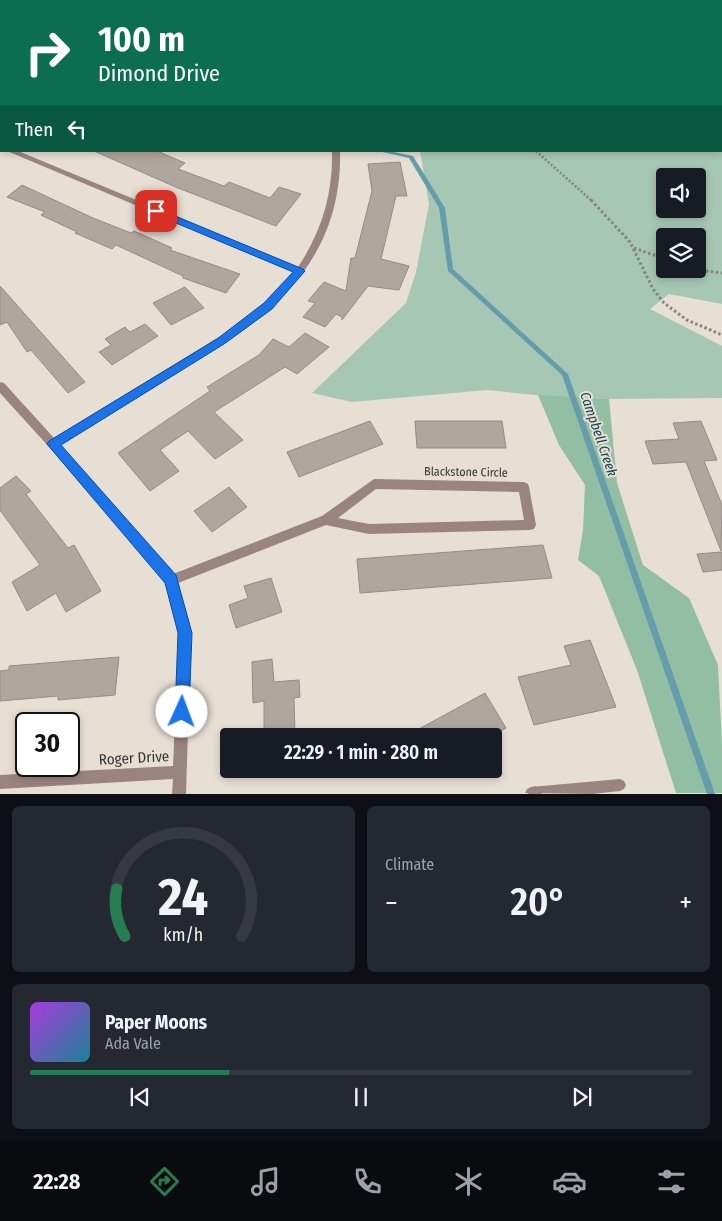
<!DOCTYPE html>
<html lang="en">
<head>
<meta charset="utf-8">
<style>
  :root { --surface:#171b24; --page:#242831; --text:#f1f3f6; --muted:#9ea1a6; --line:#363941; --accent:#277d51 }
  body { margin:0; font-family:"Fira Sans Condensed",sans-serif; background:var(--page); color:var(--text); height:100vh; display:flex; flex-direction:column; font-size:19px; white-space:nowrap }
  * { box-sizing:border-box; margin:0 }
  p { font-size:16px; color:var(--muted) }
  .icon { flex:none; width:28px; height:28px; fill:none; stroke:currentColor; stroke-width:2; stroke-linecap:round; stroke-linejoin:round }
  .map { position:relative; height:794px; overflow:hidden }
  .side { display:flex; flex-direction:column; gap:12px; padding:12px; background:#0d0f14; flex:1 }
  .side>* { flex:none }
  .top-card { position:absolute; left:0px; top:0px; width:722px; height:152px; box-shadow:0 2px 8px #0003; background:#0b6e4f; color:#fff; overflow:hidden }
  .fabs { position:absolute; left:656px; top:168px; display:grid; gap:10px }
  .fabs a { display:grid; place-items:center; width:50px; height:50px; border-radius:5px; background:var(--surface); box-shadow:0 2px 8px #0003; font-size:25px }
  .speed { position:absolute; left:15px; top:712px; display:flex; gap:10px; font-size:25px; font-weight:700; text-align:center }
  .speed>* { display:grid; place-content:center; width:65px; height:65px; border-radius:50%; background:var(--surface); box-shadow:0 2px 8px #0003; line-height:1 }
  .speed .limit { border:2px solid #111; border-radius:8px; background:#fff; color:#111 }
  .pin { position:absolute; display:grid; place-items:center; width:42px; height:42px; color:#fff; margin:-21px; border-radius:10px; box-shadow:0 2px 8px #0006 }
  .me { position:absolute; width:55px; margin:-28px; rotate:2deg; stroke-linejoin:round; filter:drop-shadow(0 0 4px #0008) }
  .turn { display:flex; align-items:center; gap:18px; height:105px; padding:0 15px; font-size:22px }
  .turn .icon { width:65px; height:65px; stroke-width:2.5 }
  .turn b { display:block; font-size:35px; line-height:42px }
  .then { display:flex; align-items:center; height:48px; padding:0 15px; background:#0003; gap:10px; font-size:19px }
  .big { font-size:38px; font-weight:600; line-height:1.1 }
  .side .widget { flex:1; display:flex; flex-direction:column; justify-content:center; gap:8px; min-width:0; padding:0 18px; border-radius:8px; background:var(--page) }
  .side .dial { align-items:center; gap:0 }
  .dial svg { height:130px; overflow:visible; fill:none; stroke:var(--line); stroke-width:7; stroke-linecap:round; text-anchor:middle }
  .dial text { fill:var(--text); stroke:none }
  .song { display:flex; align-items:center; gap:15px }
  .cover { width:60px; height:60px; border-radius:8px; background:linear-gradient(135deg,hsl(280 70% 55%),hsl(190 70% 35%)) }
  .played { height:5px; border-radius:2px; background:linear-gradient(90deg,var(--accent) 30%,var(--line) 30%) }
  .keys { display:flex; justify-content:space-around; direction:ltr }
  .heat { display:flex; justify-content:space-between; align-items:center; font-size:28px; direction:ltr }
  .side .tiles { flex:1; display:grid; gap:12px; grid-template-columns:1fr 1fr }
  .widget:last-child { grid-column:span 2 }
  .trip { position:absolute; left:220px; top:728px; width:282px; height:50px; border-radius:5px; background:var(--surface); box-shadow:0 2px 8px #0003; font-weight:600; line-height:50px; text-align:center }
  .menu { display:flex; height:80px; justify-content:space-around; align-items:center; background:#090b0e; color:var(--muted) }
  .menu .icon { width:35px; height:35px }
  .menu .active { color:var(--accent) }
  .menu b { font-size:22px; color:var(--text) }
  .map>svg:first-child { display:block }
  .green { fill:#a6c7b3; fill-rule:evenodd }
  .forest { fill:#92bfa4 }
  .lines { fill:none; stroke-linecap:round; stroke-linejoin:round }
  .stream { fill:#659eaa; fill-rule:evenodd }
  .building { fill:#b1a69e; stroke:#968b84 }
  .path-far1 { stroke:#87827a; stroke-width:2.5; stroke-dasharray:2 2; stroke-linecap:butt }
  .path { stroke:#87827a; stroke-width:3; stroke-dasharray:2.5 2.5; stroke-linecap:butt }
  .lane { fill:#9a8480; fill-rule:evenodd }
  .street { fill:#9a8480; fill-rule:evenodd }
  .route { fill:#1a73e8; stroke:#114b97 }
  .labels { text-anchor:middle; stroke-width:4; stroke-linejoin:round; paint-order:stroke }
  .street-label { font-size:12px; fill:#373430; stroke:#e7dfd4 }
  .water-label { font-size:14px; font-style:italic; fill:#154852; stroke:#e7dfd4 }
  .near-street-label { font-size:15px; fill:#373430; stroke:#e7dfd4 }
</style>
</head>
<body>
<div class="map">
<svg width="722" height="794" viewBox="0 0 722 794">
  <rect width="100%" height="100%" fill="#e7dfd4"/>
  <path class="green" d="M 392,0 L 722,0 L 722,304 L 669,294 L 650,309 L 722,346 L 722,398 L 609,399 L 555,397 L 487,390 L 352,402 L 312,393 L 406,303 L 416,272 L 429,204 L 420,151 L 721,151 L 721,1 ZM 665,176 L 698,176 L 698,209 L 665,209 ZM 665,236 L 698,236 L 698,269 L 665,269 Z"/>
  <polygon class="forest" points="538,395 609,399 617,483 643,565 689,598 718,665 722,745 722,793 676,793 637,670 599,576 578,560 583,530 585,485 559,445"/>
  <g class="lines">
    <g class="stream">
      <polygon points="201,0 208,0 206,1 200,1"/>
      <polygon points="378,151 389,151 413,156 445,208 453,269 568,374 715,794 707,794 562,375 448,271 439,208 409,158"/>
    </g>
  </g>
  <g class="building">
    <polygon points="94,151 157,151 185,163 178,169 224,186 229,182 270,198 279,187 301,194 276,226 178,188"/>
    <polygon points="400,162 407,196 396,196 381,259 409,266 399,290 368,286 342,320 342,317 336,314 325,327 303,317 315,303 308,301 324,282 346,291 351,258 355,258 372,191 368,164"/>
    <polygon points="22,185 93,218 131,233 134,231 172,248 170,250 240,274 226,293 183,278 183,276 116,245 112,249 75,233 77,232 41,215 45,212 7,197"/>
    <polygon points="0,286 77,373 85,382 68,393 31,350 27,352 7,322 0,325"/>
    <polygon points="185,287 204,308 171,325 153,303"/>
    <polygon points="145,324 158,336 112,365 99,352 111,345 105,339 125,327 130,332"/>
    <polygon points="305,333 329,347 297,374 285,367 214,412 243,440 215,459 188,431 160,450 179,471 150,491 118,453 210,391 207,387 259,355 273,339 289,347"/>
    <polygon points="370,421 383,444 299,477 287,452"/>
    <polygon points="415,421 502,421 506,448 417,448"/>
    <polygon points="701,421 717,460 704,461 722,505 721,551 686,462 653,464 645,441 679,439 673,423"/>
    <polygon points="16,476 31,491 26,494 68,548 74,545 101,591 66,612 56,593 27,611 12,582 40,565 0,510 0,488"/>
    <polygon points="229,487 247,507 212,532 194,511"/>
    <polygon points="543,545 552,578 360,593 357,559"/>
    <polygon points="722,552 722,570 703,572 697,554"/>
    <polygon points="271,578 282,612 236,628 229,605 248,598 244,586"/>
    <polygon points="590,640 616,707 534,725 518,677 571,665 564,646"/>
    <polygon points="119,657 115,695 58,700 58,696 0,701 0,671 9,670 9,666"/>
    <polygon points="272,659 274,682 299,680 300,697 294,698 295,736 264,736 264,701 253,703 252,662"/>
    <polygon points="485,693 506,728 492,736 406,736"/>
  </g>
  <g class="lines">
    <polyline class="path-far1" points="536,151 592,201"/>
    <g class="path">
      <polyline points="591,200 630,242 653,289 664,303 687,320 722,335"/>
      <polyline points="634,248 665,259"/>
      <polyline points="691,269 722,273"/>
    </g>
    <polygon class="lane" points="620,779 624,781 626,785 624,789 620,791 592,794 525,793 527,789 531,787"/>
    <g class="street">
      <rect x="315" y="0" width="6" height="1"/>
      <rect x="0" y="145" width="1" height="4"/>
      <path d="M 7,151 L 18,151 L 298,267 C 322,231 333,194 332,151 L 340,151 C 342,235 300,291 234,337 L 60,445 L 173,574 L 322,516 L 374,479 L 524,482 L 528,484 L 529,487 L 536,525 L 534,529 L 530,530 L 369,534 L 326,525 L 178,583 L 191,633 L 186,794 L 172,794 L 173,779 L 0,789 L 0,775 L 173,766 L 179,633 L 166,583 L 49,447 L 0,393 L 0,382 L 4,383 L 54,438 L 227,332 L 265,304 L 294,272 ZM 376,489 L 519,492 L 524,520 L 369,524 L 338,518 Z"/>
      <polygon points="535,786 540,788 542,794 528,794 530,788"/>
    </g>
  </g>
  <polygon class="route" points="156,208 303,269 305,271 272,309 224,344 61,445 176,575 192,633 189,712 187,717 182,719 177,717 175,712 178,633 165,583 47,444 49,441 217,339 264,303 293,272 152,213 152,209"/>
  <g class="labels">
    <g class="street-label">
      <text transform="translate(466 472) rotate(1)" y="4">Blackstone Circle</text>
    </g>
    <g class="water-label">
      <text transform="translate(599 434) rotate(71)" y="5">Campbell Creek</text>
    </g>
    <g class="near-street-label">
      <text transform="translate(134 758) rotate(-3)" y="5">Roger Drive</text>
    </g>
  </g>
</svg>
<div class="fabs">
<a><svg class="icon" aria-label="sound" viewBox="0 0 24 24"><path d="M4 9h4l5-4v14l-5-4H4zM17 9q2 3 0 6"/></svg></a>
<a><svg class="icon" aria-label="layers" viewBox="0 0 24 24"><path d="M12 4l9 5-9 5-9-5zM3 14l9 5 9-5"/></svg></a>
</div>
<div class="speed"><div class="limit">30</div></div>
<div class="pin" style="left:156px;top:211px;background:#d93025"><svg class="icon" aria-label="arrive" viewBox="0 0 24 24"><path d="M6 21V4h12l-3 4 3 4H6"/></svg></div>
<svg class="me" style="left:182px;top:712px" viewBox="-20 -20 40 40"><circle r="19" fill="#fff"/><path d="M0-13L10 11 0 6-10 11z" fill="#1a73e8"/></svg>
<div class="trip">22:29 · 1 min · 280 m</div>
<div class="top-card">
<div class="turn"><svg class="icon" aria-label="right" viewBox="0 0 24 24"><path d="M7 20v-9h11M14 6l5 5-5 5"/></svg><div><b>100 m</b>Dimond Drive</div></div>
<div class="then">Then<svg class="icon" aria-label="left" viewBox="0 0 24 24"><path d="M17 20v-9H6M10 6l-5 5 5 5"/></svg></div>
</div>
</div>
<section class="side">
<div class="tiles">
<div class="widget dial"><svg viewBox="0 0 100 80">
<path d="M14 69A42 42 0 1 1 86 69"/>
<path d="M14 69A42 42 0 0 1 9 40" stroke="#277d51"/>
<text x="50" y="56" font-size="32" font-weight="700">24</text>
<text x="50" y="72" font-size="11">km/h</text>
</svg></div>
<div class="widget"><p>Climate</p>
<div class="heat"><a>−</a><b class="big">20°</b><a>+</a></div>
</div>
<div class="widget">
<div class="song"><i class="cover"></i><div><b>Paper Moons</b><p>Ada Vale</p></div></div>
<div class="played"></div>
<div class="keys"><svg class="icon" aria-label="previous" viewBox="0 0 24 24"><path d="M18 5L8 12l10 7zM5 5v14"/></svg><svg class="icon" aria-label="pause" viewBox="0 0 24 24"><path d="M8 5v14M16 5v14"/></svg><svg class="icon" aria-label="next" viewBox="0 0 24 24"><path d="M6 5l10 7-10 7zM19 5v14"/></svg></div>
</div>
</div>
</section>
<nav class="menu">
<b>22:28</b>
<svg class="icon active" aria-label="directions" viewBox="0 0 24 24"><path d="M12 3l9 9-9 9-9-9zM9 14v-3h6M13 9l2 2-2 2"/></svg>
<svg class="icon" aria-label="music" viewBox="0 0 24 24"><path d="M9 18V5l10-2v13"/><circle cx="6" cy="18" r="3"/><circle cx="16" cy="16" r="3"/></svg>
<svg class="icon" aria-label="phone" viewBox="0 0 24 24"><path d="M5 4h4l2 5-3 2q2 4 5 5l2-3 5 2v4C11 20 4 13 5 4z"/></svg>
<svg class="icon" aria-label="climate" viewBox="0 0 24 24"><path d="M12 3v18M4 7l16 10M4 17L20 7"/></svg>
<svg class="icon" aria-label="car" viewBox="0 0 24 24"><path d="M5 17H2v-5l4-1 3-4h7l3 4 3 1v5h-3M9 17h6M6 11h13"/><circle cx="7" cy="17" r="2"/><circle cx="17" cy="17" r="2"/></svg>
<svg class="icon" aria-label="filters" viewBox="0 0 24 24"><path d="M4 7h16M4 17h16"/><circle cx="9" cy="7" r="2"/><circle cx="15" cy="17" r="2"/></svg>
</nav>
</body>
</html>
